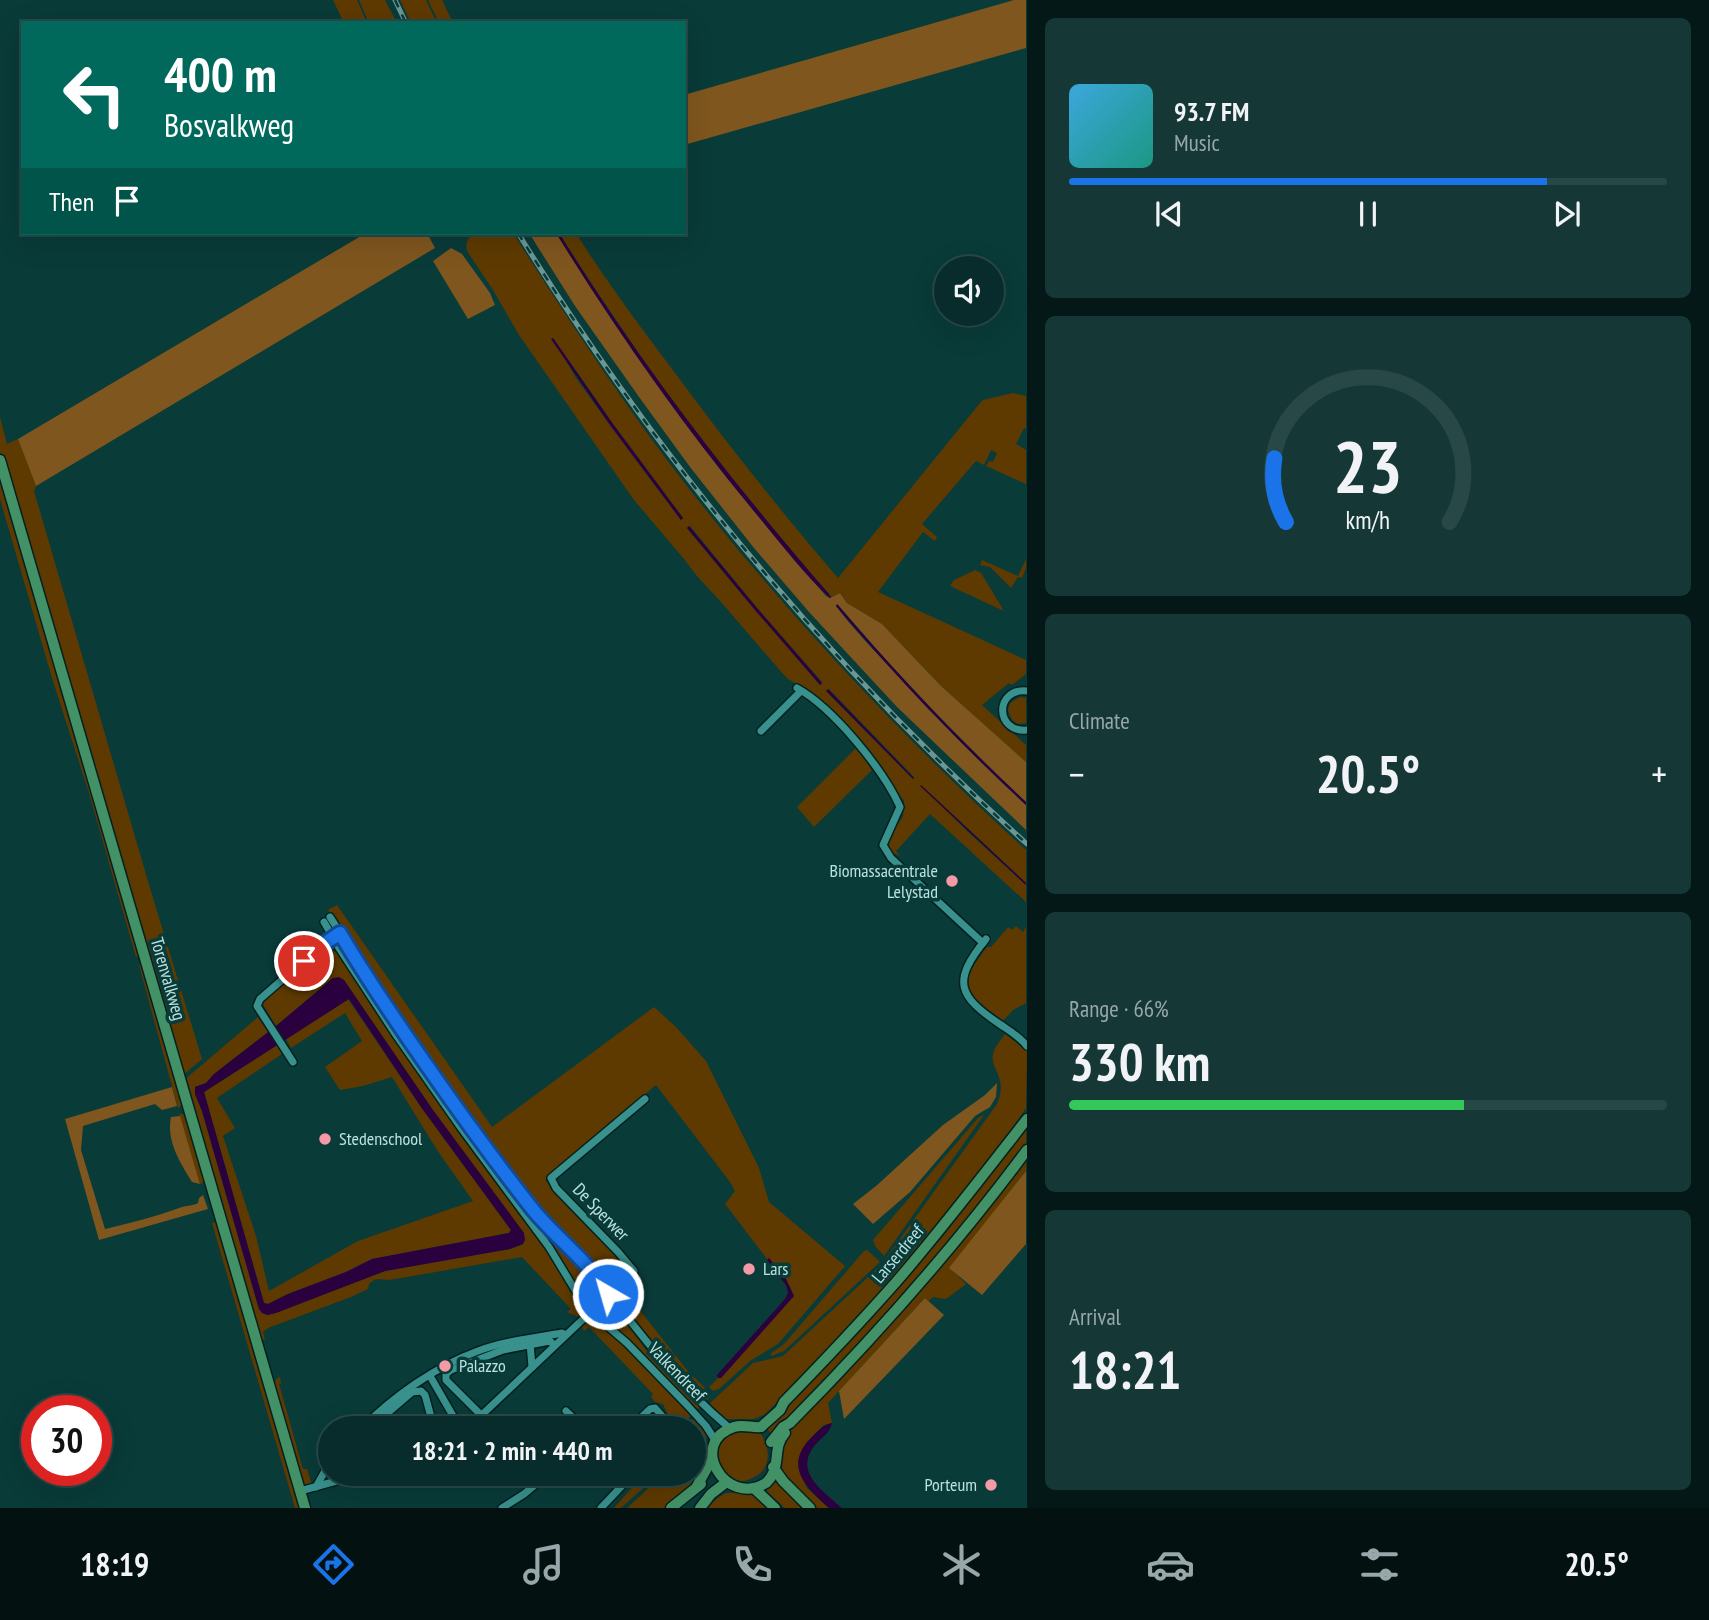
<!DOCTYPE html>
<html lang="en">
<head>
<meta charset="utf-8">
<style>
  :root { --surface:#072c2b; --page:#153837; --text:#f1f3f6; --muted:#98a7a9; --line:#284847; --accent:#1a73e8 }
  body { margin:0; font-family:"PT Sans Narrow",sans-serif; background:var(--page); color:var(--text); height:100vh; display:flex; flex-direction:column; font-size:26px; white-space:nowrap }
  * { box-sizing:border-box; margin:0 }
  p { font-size:23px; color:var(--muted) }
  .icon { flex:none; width:38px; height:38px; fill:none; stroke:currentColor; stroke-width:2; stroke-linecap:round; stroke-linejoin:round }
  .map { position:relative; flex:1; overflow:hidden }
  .drawer { display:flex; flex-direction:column; gap:18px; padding:18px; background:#041818; width:682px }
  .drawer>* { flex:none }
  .banner { position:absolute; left:21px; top:21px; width:665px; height:214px; border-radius:0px; box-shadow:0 7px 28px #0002,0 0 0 2px var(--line); background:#00695c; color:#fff; overflow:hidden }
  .fabs { position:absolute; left:934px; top:256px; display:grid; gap:14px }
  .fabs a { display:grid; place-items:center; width:70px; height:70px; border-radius:50%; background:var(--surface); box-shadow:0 7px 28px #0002,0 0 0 2px var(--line); font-size:35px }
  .speed { position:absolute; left:21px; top:1395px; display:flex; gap:14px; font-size:35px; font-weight:700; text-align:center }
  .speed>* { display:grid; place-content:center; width:91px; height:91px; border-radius:50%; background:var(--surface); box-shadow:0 7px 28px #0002,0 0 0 2px var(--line); line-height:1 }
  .speed .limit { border:10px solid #d22; background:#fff; color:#111 }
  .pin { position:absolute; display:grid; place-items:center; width:60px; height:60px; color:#fff; margin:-30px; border:4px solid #fff; border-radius:50%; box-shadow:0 2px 7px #0007 }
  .me { position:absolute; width:77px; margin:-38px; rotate:322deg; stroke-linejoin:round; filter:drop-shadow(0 0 5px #0008) }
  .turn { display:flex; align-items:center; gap:24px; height:147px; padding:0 28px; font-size:32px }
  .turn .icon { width:91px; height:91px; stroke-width:2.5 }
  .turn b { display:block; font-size:49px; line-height:60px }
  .then { display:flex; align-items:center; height:66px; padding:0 28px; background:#0003; gap:14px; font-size:26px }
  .big { font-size:52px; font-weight:600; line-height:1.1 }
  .drawer .card { flex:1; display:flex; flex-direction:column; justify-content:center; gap:10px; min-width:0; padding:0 24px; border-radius:10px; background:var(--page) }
  .drawer .dial { align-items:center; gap:0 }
  .dial svg { height:182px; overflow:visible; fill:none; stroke:var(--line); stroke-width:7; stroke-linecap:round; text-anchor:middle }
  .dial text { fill:var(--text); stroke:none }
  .song { display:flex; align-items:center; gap:21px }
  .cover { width:84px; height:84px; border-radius:10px; background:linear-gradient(135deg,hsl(200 70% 55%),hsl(170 70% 35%)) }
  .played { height:7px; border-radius:4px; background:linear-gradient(90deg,var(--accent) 80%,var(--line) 80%) }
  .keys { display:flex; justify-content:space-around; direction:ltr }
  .heat { display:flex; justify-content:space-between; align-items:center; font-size:38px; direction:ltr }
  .charge { height:10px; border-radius:5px; background:linear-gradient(90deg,#34c759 66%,var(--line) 0) }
  .trip { position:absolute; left:318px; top:1416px; width:388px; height:70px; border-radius:35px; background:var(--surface); box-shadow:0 7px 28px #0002,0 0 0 2px var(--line); font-weight:600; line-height:70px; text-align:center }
  .tabs { display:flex; height:112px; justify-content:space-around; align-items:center; background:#031211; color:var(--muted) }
  .tabs .icon { width:49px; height:49px }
  .tabs .selected { color:var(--accent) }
  .tabs b { font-size:32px; color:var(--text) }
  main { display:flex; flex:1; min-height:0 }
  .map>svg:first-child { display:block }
  .green { fill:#5e3a00; fill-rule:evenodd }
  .forest { fill:#7f561e }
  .water { fill:#2a003e; fill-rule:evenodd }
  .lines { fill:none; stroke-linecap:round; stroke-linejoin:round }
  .street-casing { stroke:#04201f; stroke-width:10 }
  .secondary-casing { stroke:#04201f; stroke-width:13 }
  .street { stroke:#38918d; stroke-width:7 }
  .secondary { stroke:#439267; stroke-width:10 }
  .rail-casing { stroke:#6a9794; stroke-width:5 }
  .rail { stroke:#093b39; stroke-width:2.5; stroke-dasharray:8; stroke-linecap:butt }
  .route-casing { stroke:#114b97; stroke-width:18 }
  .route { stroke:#1a73e8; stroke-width:12 }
  .poi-dot { fill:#f49aa6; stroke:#093b39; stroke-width:2.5 }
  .labels { text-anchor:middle; stroke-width:7; stroke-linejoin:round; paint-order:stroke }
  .poi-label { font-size:18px; fill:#bae2df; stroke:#093b39; text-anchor:start }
  .street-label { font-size:18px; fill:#bae2df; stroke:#093b39 }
</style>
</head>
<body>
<main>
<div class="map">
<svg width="1027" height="1508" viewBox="0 0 1027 1508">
  <rect width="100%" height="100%" fill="#093b39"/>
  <g class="green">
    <polygon points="333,0 357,0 367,23 344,23"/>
    <polygon points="359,0 385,0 397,23 369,23"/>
    <polygon points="400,0 426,0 437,23 411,23"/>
    <polygon points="428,0 442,0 453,23 439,23"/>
    <path d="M 475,233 L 513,233 C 569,321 626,408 690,490 C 792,620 905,740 1026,850 L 1026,883 L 921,785 L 968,832 L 1026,885 L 1026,902 L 930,814 L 896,851 L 900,856 L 891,852 L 887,844 L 890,837 L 903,816 L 904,801 L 862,744 L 813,693 L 788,679 L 783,674 L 721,602 L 697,576 L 684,559 L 634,500 L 519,335 L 493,290 L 467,251 C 465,242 468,238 475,233 ZM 553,338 L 613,424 L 683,518 L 681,520 L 610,425 L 576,378 ZM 690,526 L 757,608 L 822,682 L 821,684 L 755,610 L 687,528 ZM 829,689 L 914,777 L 913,779 L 827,691 Z"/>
    <path d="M 559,233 L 576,233 C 607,283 643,330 678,377 C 729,446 782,513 838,578 L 980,403 L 983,400 L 1013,393 L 1026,396 L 1026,429 L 1024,428 L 1016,444 L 1026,450 L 1026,484 L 986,466 L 989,461 L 993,462 L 997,453 L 991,450 L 984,465 L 976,461 L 922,524 L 937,537 L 935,541 L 923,532 L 878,592 L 1026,660 L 1026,674 L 1012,685 L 1009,683 L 982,705 L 1026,745 L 1026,762 L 941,686 L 882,624 L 847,603 L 840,593 L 831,597 C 786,544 740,491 698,436 C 649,370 603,302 559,233 Z"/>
    <polygon points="0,417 7,444 18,439 36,486 34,491 150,888 202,1059 183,1075 0,452"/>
    <polygon points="0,466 140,955 136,957 89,793 52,678 0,499"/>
    <polygon points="1026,559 1026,568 1022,578 1018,577 1011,588 990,567 980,565 982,560 1018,576"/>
    <polygon points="975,570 981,573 1004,611 950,586 954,580"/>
    <polygon points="1020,697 1026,698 1026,723 1018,724 1012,720 1008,710 1010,703"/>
    <polygon points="857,747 872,770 814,827 797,807"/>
    <path d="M 337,905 L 492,1127 L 654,1007 L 676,1027 L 706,1061 L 759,1168 L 769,1202 L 845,1266 L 778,1344 L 750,1361 L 719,1389 L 713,1391 L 709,1387 L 718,1378 L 721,1378 L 792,1295 L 791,1288 L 769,1259 L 767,1259 L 725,1204 L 735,1191 L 730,1182 L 656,1085 L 548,1175 C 547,1177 546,1178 546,1180 C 547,1188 616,1255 627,1268 L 626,1273 C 620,1278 613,1287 605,1283 L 549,1225 L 467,1120 L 378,989 L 328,910 Z"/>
    <path d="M 1016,926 L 1023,932 L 1026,927 L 1026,1003 L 1013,1010 L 1002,1022 C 961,995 957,986 987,947 L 991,947 L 1008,927 L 1012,930 Z"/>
    <polygon points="325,949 335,952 341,956 546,1246 582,1305 581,1314 578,1317 567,1312 571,1309 522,1257 407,1277 389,1280 379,1279 374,1280 369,1284 368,1289 351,1297 268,1328 263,1332 265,1340 261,1339 183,1081 258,1017 268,1032 214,1074 206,1083 195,1087 195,1094 202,1111 259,1309 267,1315 275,1313 385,1271 510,1249 523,1244 344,980 333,978 276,1026 262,1003 264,999 319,952"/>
    <polygon points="142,964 184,1104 178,1108 139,965"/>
    <polygon points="348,999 421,1107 511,1230 509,1233 372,1259 346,1272 288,1294 268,1304 264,1303 204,1092 277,1045 282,1054 217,1098 235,1128 223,1136 256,1236 269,1291 358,1241 473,1201 437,1150 392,1077 363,1086 340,1090 325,1067 362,1041 345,1013 291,1048 286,1039"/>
    <path d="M 1005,1034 L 1027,1051 L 1026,1108 L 1008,1134 L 945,1216 L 900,1268 L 896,1274 L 800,1380 L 764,1415 L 753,1419 L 726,1419 L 721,1417 L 708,1405 L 753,1363 L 783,1356 L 881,1265 L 892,1250 L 997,1104 C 1000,1096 1002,1089 1000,1081 C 998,1071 991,1064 993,1054 C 995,1046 1001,1040 1005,1034 Z"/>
    <polygon points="179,1114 183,1114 189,1119 204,1178 203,1183 200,1184"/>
    <polygon points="984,1115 884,1256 875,1246 873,1240 978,1118"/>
    <polygon points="1026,1127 1026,1143 998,1182 921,1273 828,1377 771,1434 766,1427 845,1347 943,1236"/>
    <polygon points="1026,1156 1026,1171 950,1268 966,1284 946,1299 933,1297 929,1301 925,1298 828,1403 832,1423 824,1425 805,1444 801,1473 807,1488 829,1508 816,1508 789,1481 781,1467 783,1458 782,1446 791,1430 888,1324"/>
    <path d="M 532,1215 L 600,1287 C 598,1293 591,1301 584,1301 Z"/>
    <polygon points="216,1222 220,1224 302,1508 295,1508 212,1223"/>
    <polygon points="867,1250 880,1262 784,1351 772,1356 770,1354 784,1344 864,1251"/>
    <path d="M 620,1288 L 623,1289 L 687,1370 L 710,1393 L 710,1397 L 705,1402 C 671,1371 640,1333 615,1295 Z"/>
    <polygon points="610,1304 612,1304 649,1354 667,1371 701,1406 696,1411 632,1345 600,1317 600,1313"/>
    <polygon points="587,1319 593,1319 597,1320 613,1332 692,1415 678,1428 663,1428 668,1415 663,1404 655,1402 651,1397 653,1394 589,1327 584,1331 581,1325"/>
    <polygon points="280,1377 281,1383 279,1384 303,1469 307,1469 312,1485 308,1486 303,1483 300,1476 274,1385 276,1379"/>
    <path d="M 695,1417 C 709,1434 707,1431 705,1452 C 704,1457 705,1463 704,1468 C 700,1481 677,1499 666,1508 L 627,1508 L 664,1474 L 695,1474 L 695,1428 L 684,1428 Z"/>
    <path d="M 744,1430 L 760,1433 C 767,1442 770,1454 766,1465 C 763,1472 758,1476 750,1479 C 718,1493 700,1435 744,1430 Z"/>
    <polygon points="644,1474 659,1474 621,1508 614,1508"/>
    <polygon points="775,1480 776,1480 803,1508 785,1508 766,1491"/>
    <path d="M 726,1493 C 751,1492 754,1493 772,1508 L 706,1508 L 719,1497 Z"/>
  </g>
  <g class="forest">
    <polygon points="1014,0 1026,0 1026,48 684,145 684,95"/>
    <polygon points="366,233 427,233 435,248 36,486 18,439"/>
    <path d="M 529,233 L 556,233 C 608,313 661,393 720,469 C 754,512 790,554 826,596 L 830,598 L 840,593 L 847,603 L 882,624 L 941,686 L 1026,762 L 1026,802 C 960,740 897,674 838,605 L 836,606 C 854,630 876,652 897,675 C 938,720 981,763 1026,805 L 1026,830 L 897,707 L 809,612 L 754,548 L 690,467 L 639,397 L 575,306 Z"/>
    <polygon points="451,248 462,254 490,293 495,305 468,319 433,261"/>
    <polygon points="997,1083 996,1097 990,1107 975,1116 910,1192 873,1224 853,1204 876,1186 943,1125 985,1095"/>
    <path d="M 172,1087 L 177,1106 L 162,1110 L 155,1104 L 83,1126 L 81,1150 L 105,1229 C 131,1223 157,1216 182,1207 C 188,1205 193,1206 198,1203 L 199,1198 L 203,1195 L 208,1209 L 99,1240 L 65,1119 Z"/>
    <path d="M 180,1116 L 200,1184 L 192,1182 C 180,1162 166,1141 171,1117 Z"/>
    <polygon points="1026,1171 1026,1244 982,1295 949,1268"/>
    <polygon points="925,1298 944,1315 844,1419 839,1391"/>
  </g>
  <g class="water">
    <path d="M 556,233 L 559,233 C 638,361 730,480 829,594 L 831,597 L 830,598 C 802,572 778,540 753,510 C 681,423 615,329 556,233 Z"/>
    <polygon points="553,338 613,424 683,518 681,520 610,425 551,339"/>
    <polygon points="689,526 757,608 822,683 820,685 755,610 687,528"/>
    <path d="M 837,604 C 897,674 959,740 1026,802 L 1026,805 C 959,743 895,676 836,606 Z"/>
    <polygon points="828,689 914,778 913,779 826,691"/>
    <polygon points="921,785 1026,883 1026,885 920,786"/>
    <path d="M 339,977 L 344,980 L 433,1110 L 524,1233 L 525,1240 L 523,1244 L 510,1249 L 385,1271 L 276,1313 L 267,1315 L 262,1313 L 259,1309 L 202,1111 L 195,1094 L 195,1087 L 206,1083 L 214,1074 L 276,1026 L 333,978 ZM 349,999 L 421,1107 L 511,1230 L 509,1233 L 372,1259 L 346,1272 L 288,1294 L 268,1304 L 264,1303 L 204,1092 Z"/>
    <polygon points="769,1258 786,1279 794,1296 721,1378 718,1378 717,1375 785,1299 788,1293 786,1285 766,1261"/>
    <path d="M 832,1423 C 830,1433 821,1438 815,1445 C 793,1472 823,1491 842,1508 L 829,1508 C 808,1489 783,1467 810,1439 C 817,1432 822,1425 832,1423 Z"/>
  </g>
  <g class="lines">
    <defs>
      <g id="street">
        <path d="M 797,688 C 833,708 883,769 900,807 L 883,845 L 891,858 L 983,943"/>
        <path d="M 1027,691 C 994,688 995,733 1027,730"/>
        <polyline points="761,731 801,691"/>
        <path d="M 330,917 L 403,1032 L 504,1173 L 542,1222 L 603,1285 L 609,1294 C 645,1340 681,1387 726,1425"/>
        <polyline points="324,922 339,948 396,1035 461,1128 549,1247 583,1303 599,1319 627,1343 687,1405 706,1426 713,1437"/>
        <path d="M 986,939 C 951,982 958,996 1001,1025 C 1010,1031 1020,1037 1027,1046"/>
        <polyline points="293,1062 257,1006 260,999 321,946 337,936"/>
        <polyline points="530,1343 532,1367"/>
        <polyline points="430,1376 460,1428"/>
        <polyline points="566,1411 584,1428"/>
        <polyline points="481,1415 446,1380 446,1374 451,1370 503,1350 550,1341 554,1345"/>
        <path d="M 362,1428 C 393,1397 436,1366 478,1351 C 505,1341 534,1338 562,1333 L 565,1335"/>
        <polyline points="370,1428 412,1392 421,1391 425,1395 434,1428"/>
        <polyline points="468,1428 634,1271 618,1252 556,1188 551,1178 645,1099"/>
        <polyline points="630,1428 650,1409 655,1408 663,1417 661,1423 656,1428"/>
        <polyline points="316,1487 331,1460"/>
        <polyline points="300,1491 362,1474"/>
        <polyline points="502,1508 524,1494 548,1474"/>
        <polyline points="601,1508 633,1474"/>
      </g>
      <g id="secondary">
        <polyline points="0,460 305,1508"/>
        <path d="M 761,1427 L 780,1410 L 784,1402 C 822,1363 860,1323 897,1281 C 942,1229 984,1174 1027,1119"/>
        <path d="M 761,1427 C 752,1428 743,1424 734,1427 C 687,1442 725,1508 766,1483 C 783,1467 771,1448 785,1433"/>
        <path d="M 771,1442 L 783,1427 L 790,1423 C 875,1337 955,1247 1027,1150"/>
        <polyline points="773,1467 783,1481 810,1508"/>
        <polyline points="697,1486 707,1468 707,1457"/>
        <polyline points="755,1489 775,1508"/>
        <polyline points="671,1508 701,1484"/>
        <polyline points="700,1508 711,1494 724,1484"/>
      </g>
    </defs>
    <use href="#street" class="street-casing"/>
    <use href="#secondary" class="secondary-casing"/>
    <use href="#street" class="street"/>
    <use href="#secondary" class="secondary"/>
    <defs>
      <g id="rail">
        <polyline points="395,0 406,23"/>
        <path d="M 518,233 C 658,460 829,665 1027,844"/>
      </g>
    </defs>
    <use href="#rail" class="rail-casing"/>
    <use href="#rail" class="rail"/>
  </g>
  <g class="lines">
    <defs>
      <path id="route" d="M 304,961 L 321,946 L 340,933 C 366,978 396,1021 425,1063 C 459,1112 494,1160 530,1206 C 553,1236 590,1262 608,1294"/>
    </defs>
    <use href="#route" class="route-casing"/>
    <use href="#route" class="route"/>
  </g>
  <g class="poi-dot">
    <circle cx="952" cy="881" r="7"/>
    <circle cx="325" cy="1139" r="7"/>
    <circle cx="749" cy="1269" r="7"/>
    <circle cx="445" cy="1366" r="7"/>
    <circle cx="991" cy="1485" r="7"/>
  </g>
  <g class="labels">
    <g class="poi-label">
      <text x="938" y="877" text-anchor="end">Biomassacentrale<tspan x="938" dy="21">Lelystad</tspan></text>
      <text x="339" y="1145">Stedenschool</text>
      <text x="763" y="1275">Lars</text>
      <text x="459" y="1372">Palazzo</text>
      <text x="977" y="1491" text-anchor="end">Porteum</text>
    </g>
    <g class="street-label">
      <text transform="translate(168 979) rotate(74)" y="6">Torenvalkweg</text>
      <text transform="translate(601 1212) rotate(46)" y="6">De Sperwer</text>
      <text transform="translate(898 1254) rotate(-50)" y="6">Larserdreef</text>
      <text transform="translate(677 1372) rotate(46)" y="6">Valkendreef</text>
    </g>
  </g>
</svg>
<div class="fabs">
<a><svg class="icon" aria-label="sound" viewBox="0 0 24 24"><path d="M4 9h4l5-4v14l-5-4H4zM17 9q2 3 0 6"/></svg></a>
</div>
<div class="speed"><div class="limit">30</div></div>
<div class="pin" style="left:304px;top:961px;background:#d93025"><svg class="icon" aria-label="arrive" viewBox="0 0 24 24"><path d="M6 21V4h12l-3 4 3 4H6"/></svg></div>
<svg class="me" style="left:608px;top:1294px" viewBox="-20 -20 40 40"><circle r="17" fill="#1a73e8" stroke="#fff" stroke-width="3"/><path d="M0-11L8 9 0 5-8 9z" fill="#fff"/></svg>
<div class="trip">18:21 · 2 min · 440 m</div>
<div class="banner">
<div class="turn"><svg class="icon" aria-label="left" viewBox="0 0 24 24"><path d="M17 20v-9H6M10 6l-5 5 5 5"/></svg><div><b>400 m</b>Bosvalkweg</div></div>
<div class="then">Then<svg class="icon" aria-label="arrive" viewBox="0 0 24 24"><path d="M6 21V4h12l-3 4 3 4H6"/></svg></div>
</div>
</div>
<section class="drawer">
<div class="card">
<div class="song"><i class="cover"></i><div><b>93.7 FM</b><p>Music</p></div></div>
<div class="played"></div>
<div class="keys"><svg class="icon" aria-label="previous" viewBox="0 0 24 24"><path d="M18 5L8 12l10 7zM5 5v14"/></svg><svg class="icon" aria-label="pause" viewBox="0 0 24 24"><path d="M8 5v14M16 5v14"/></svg><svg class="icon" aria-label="next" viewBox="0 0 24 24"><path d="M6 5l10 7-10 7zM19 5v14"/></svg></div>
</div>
<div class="card dial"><svg viewBox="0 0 100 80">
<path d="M14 69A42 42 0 1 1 86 69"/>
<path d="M14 69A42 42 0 0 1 9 41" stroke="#1a73e8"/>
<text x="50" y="56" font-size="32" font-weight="700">23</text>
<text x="50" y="72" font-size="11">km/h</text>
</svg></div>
<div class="card"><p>Climate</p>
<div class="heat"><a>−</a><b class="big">20.5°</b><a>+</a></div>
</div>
<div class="card"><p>Range · 66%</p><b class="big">330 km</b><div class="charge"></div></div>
<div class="card"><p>Arrival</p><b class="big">18:21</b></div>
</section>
</main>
<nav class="tabs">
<b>18:19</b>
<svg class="icon selected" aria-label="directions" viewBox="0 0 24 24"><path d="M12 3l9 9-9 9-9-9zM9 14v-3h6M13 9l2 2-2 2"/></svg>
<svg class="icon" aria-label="music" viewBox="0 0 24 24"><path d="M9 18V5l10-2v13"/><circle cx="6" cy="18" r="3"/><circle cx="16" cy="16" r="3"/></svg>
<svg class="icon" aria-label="phone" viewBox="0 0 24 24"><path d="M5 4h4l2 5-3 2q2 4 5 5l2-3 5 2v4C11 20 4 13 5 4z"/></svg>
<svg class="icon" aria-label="climate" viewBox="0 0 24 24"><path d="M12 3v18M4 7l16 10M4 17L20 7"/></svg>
<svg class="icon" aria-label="car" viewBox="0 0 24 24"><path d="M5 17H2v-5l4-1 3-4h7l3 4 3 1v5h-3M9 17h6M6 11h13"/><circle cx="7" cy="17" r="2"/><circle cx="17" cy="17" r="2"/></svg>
<svg class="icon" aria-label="filters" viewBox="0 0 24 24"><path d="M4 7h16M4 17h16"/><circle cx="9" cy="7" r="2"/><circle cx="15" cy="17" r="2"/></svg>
<b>20.5°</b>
</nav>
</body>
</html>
